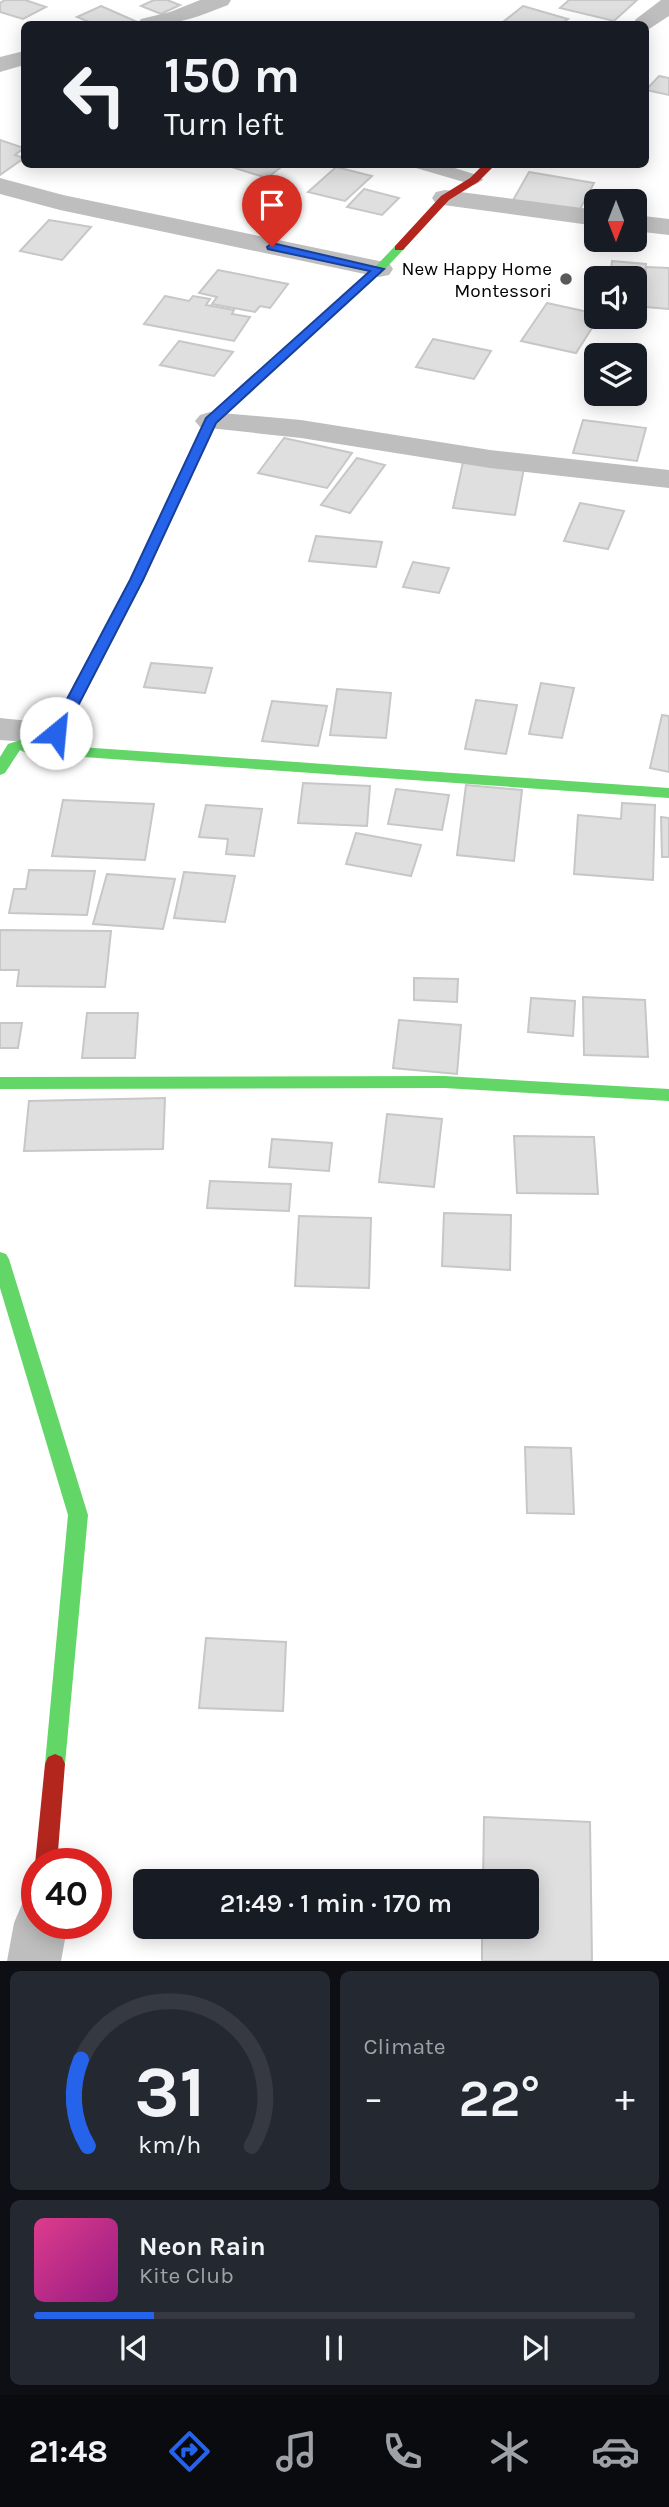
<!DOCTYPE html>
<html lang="en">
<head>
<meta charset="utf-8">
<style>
  :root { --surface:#171b24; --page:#242831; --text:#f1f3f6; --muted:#9ea1a6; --line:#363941; --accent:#2563eb }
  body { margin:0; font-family:Karla,sans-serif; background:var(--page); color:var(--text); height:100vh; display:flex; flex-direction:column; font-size:26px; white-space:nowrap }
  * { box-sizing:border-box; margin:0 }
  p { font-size:23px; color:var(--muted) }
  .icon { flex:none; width:38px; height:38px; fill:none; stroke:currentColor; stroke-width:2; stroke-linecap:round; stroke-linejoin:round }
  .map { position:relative; height:1961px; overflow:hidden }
  .details { display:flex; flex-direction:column; gap:10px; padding:10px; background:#0d0f14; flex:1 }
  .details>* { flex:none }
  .hud { position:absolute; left:21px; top:21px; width:628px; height:147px; border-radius:10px; box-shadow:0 4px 18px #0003; background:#171b24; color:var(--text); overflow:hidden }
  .needle { width:46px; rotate:180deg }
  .buttons { position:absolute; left:584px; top:189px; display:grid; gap:14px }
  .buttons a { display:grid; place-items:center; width:63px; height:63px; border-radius:10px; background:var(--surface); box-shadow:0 4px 18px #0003; font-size:35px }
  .speed { position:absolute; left:21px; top:1848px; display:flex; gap:14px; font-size:35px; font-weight:700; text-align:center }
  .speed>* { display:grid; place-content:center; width:91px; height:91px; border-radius:50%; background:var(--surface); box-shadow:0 4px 18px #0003; line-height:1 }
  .speed .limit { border:10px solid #d22; background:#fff; color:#111 }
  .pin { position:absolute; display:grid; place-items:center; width:60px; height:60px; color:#fff; margin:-72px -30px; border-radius:50% 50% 50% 0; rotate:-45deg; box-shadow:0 0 7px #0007 }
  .pin .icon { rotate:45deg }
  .me { position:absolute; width:77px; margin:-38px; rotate:28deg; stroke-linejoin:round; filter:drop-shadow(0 0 5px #0008) }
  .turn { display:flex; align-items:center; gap:24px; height:147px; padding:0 28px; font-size:32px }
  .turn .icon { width:91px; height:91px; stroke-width:2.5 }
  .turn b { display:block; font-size:49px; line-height:60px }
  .big { font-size:52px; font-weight:600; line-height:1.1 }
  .details .card { flex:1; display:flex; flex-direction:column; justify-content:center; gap:10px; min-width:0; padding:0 24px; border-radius:10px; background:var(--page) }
  .details .dial { align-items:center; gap:0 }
  .dial svg { height:182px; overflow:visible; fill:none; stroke:var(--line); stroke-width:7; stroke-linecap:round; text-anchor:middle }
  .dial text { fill:var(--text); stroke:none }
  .song { display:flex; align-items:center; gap:21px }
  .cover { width:84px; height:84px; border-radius:10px; background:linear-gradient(135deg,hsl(330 70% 55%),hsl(310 70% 35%)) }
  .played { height:7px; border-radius:4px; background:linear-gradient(90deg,var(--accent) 20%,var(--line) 20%) }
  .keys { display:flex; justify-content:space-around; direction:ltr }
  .heat { display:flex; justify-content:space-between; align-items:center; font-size:38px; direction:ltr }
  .details .tiles { flex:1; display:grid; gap:10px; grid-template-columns:1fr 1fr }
  .card:last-child { grid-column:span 2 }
  .trip { position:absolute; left:133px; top:1869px; width:406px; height:70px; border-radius:10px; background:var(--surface); box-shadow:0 4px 18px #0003; font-weight:600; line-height:70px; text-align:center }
  .tab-bar { display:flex; height:112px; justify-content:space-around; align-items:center; background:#090b0e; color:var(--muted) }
  .tab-bar .icon { width:49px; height:49px }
  .tab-bar .active { color:var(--accent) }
  .tab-bar b { font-size:32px; color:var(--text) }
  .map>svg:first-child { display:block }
  .building { fill:#dfdfdf; stroke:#c7c7c7; stroke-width:2 }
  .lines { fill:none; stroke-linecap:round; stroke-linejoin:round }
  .lane { fill:#bebebe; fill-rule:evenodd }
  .street { fill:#bebebe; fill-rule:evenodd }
  .fast { fill:#63d668; fill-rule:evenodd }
  .jam { fill:#b3261e; fill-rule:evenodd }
  .route { fill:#2563eb; stroke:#184099; stroke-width:2 }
  .poi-dot { fill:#595959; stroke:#fff; stroke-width:2.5 }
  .labels { text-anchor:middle; stroke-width:7; stroke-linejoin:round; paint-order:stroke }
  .far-poi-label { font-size:19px; fill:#000; stroke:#fff; text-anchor:end }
</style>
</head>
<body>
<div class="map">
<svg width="669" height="1961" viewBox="0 0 669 1961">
  <rect width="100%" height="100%" fill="#fff"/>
  <g class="building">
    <polygon points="5,0 25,0 46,7 23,19 0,12 0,3"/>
    <polygon points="154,0 167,0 180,5 161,14 141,6"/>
    <polygon points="569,0 637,0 614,21 560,8"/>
    <polygon points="101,6 135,21 127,24 94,24 77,17"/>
    <polygon points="523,6 568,19 560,24 513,24 503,22"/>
    <polygon points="659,76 669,78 669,95 646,90"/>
    <polygon points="0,140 24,148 15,155 24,158 0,175"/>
    <polygon points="222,164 285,164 267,178"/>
    <polygon points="336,167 372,176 345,201 308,192"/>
    <polygon points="529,172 594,183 578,213 512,202"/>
    <polygon points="364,189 399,198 382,215 347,207"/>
    <polygon points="49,220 91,227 62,260 20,251"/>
    <polygon points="612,261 646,264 642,307 635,306 635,278 610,278"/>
    <polygon points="646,267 669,268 669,309 646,307"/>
    <polygon points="218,270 288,284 270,308 260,306 255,312 212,304 217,297 199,293"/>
    <polygon points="165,296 189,301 193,296 210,299 206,305 234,310 232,314 250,317 234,341 144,324"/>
    <polygon points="547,303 597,314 599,317 576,353 521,341"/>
    <polygon points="433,339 491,351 474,379 416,367"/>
    <polygon points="179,341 233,352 214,376 160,365"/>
    <polygon points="583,420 646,428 637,461 573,453"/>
    <polygon points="284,438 352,453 327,488 258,473"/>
    <polygon points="357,458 385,465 350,513 321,505"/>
    <polygon points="463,462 524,468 515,515 453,508"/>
    <polygon points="580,503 624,511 608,549 564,541"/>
    <polygon points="316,536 382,542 376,567 309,561"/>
    <polygon points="413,562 449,568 439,593 403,587"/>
    <polygon points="151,663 212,668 205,693 144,687"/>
    <polygon points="541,683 574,688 562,738 529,734"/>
    <polygon points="337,689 391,693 386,738 330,735"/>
    <polygon points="476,700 517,705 506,754 465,749"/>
    <polygon points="272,701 327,706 318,746 262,741"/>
    <polygon points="662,715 669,716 669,772 650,768"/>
    <polygon points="303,783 370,786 367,826 298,823"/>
    <polygon points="466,785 522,790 514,861 457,855"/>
    <polygon points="396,789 449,795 442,830 388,824"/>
    <polygon points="63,800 154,804 145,860 52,856"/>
    <polygon points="622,803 655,805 653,880 574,874 578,815 621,819"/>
    <polygon points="206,805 262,809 254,856 226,854 228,839 199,837"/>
    <polygon points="661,817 669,818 669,857 662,857"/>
    <polygon points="356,833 421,845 411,876 346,864"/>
    <polygon points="29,870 95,871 87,915 9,913 14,889 26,889"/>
    <polygon points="184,872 235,876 225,922 174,918"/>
    <polygon points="107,874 175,879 163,929 93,924"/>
    <polygon points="0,930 111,931 105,987 17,986 19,970 0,970"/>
    <polygon points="414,978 458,979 457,1002 414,1000"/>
    <polygon points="583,997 645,1000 648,1057 584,1055"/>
    <polygon points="531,998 575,1001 573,1036 528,1032"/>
    <polygon points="87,1013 138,1013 135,1058 82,1058"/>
    <polygon points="399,1020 461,1025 457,1074 393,1068"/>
    <polygon points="0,1023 22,1023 18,1048 0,1048"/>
    <polygon points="165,1098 163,1149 24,1151 29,1101"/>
    <polygon points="387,1114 442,1119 434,1187 379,1182"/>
    <polygon points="514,1136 594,1137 598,1194 517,1193"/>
    <polygon points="272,1139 332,1143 329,1171 269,1167"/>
    <polygon points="210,1181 291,1184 289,1211 207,1208"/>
    <polygon points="444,1213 511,1215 510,1270 442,1266"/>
    <polygon points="299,1216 371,1218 369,1288 295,1286"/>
    <polygon points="525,1447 571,1448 574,1514 527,1513"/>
    <polygon points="206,1638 286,1642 283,1711 199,1708"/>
    <polygon points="484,1817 590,1822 592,1961 482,1961 482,1927 527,1927 527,1881 483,1881"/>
  </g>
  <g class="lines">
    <polygon class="lane" points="414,164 442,164 480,176 483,180 474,185 416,168"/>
    <g class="street">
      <path d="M 200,0 L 231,0 L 228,5 C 195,18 173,27 137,24 L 141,19 L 170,12 Z"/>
      <polygon points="661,0 669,0 669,16 646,31 646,24 633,24 636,19"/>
      <polygon points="24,51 24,65 0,72 0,57"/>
      <polygon points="0,178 63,195 379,261 389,263 393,269 389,275 379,277 60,210 0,194"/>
      <polygon points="445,190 597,210 597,226 436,204 432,198 436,192"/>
      <polygon points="635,215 669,219 669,235 635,231"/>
      <polygon points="210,412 301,420 490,450 669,470 669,488 490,468 301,438 200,427 195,421 200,415"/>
      <polygon points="0,718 68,725 73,733 68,741 56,744 0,740"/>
      <polygon points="37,1898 37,1923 68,1923 61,1961 7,1961 14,1923 22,1904"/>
    </g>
    <g class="fast">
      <polygon points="395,246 405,248 383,271 215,423 144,580 63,733 61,736 37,744 669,788 669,798 26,753 20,750 5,773 0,775 0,757 8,744 51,730 130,580 206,418 375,267"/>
      <polygon points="444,1076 669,1089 669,1101 444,1088 0,1089 0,1077"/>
      <polygon points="0,1252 6,1254 9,1259 88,1515 65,1764 62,1771 55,1774 48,1771 45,1764 68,1515 0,1288"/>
    </g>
    <g class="jam">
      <polygon points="484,164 496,164 478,182 449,200 403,250 395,250 395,246 441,196 470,178"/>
      <polygon points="55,1754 62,1757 65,1764 57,1864 37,1864 37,1868 35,1864 45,1764 48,1757"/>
    </g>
  </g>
  <polygon class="route" points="272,243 384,269 216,423 143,580 64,733 61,736 51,736 49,733 130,580 206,418 370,271 268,249 267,247"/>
  <circle class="poi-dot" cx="566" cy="279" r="7"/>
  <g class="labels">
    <g class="far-poi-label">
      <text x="552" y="275">New Happy Home<tspan x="552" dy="22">Montessori</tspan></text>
    </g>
  </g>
</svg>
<div class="buttons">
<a><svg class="needle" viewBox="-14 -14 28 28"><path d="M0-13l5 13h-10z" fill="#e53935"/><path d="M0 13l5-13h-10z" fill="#9ea1a6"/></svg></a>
<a><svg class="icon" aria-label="sound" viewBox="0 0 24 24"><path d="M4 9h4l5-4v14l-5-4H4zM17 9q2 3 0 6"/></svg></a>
<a><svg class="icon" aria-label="layers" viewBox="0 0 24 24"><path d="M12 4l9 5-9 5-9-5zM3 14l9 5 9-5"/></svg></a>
</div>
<div class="speed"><div class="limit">40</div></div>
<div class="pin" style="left:272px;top:247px;background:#d93025"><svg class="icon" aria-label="arrive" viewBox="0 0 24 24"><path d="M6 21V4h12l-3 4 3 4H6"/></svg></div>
<svg class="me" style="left:56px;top:733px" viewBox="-20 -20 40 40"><circle r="19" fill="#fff"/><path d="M0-13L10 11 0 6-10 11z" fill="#2563eb"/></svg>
<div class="trip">21:49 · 1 min · 170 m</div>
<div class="hud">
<div class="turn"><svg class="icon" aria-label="left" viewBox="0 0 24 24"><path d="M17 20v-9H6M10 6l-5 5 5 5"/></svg><div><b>150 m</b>Turn left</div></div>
</div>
</div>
<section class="details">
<div class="tiles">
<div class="card dial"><svg viewBox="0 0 100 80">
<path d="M14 69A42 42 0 1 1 86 69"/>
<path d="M14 69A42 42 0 0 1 11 31" stroke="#2563eb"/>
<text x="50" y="56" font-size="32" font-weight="700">31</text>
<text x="50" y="72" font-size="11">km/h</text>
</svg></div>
<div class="card"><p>Climate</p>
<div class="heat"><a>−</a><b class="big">22°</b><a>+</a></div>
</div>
<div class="card">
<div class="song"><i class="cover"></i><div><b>Neon Rain</b><p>Kite Club</p></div></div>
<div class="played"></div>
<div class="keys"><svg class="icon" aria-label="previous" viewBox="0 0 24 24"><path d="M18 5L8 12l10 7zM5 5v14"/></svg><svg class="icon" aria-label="pause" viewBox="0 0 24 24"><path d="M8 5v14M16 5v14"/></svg><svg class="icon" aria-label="next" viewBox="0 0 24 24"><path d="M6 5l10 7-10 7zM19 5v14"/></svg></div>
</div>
</div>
</section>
<nav class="tab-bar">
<b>21:48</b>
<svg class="icon active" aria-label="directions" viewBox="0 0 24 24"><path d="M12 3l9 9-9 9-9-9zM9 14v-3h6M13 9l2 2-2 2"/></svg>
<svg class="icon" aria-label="music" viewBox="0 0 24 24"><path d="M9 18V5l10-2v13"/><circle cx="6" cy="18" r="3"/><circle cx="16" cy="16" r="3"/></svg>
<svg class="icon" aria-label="phone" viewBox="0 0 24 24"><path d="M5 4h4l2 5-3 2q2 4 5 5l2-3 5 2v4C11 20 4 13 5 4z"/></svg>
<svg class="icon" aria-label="climate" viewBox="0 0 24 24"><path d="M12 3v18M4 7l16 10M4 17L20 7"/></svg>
<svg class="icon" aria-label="car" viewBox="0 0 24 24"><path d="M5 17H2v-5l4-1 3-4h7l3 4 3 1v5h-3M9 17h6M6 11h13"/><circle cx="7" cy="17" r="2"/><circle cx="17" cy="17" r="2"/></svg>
</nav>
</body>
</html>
